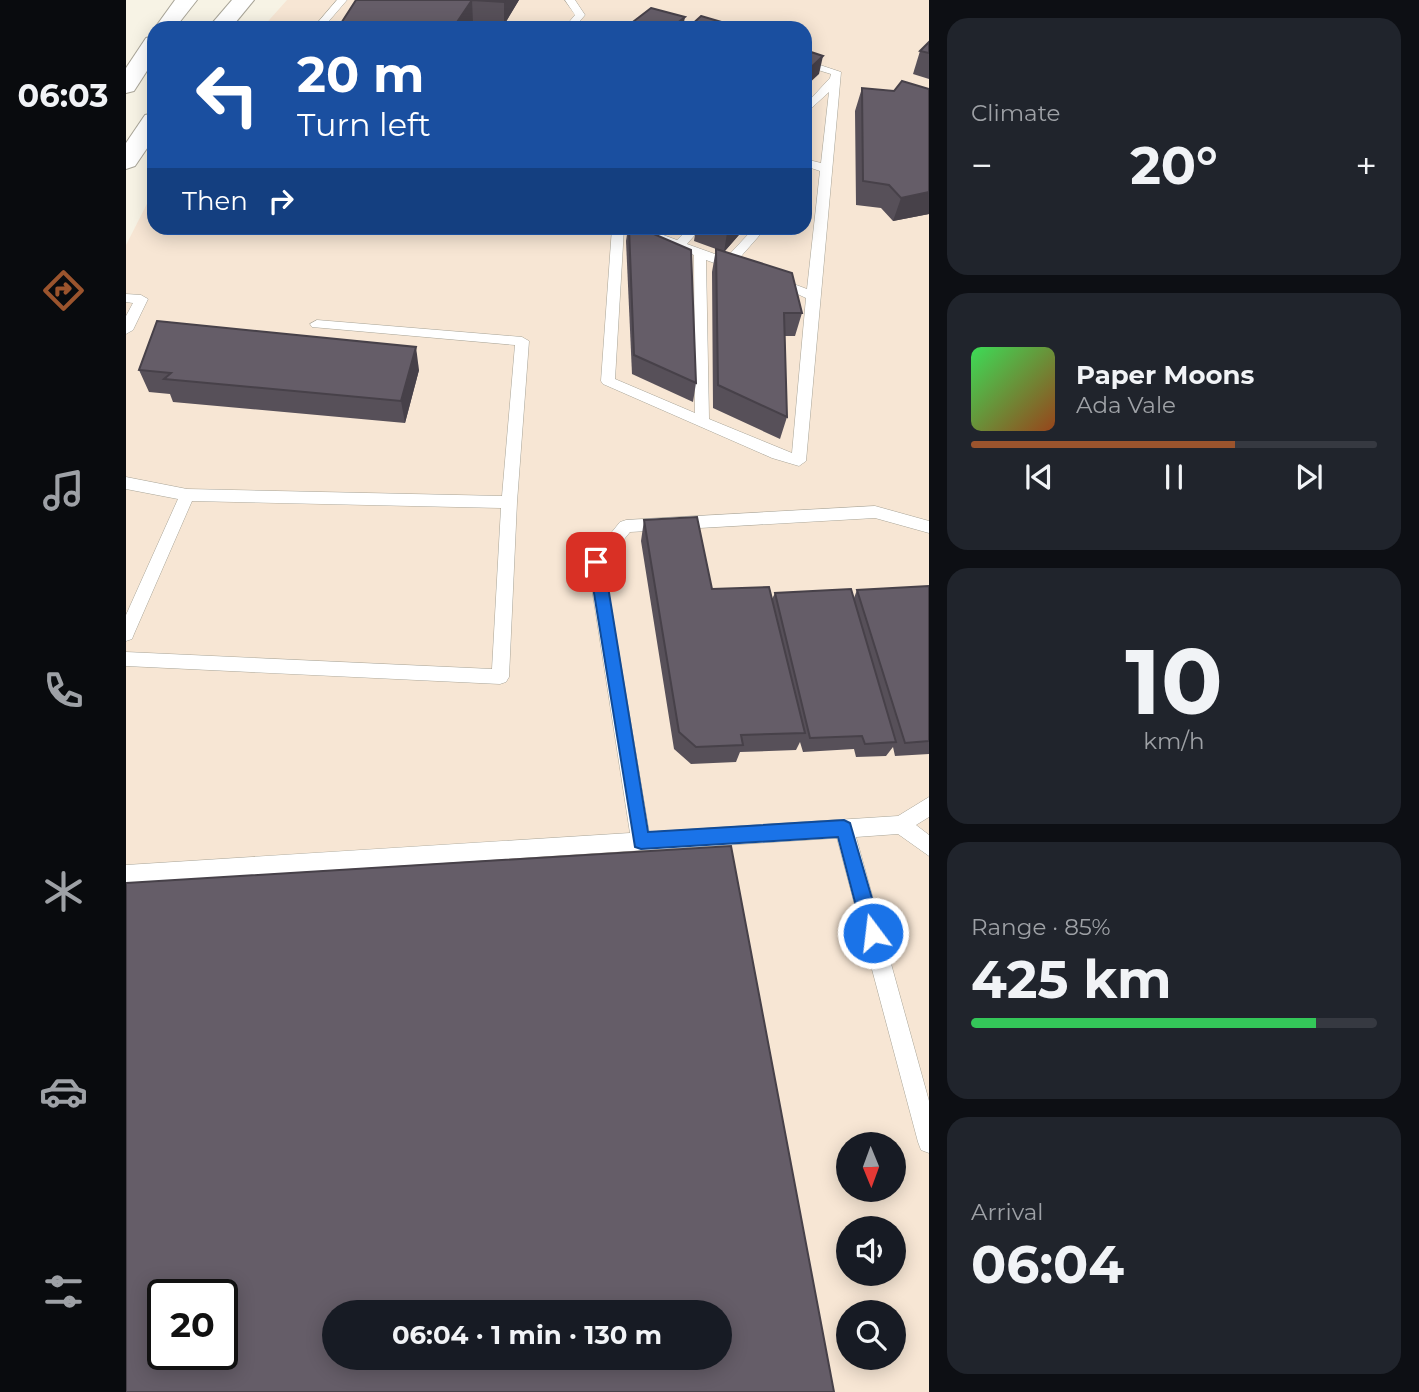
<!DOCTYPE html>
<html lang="en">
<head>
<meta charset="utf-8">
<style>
  :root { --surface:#171b24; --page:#20242c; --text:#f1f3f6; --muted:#9ea1a6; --line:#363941; --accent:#9b542d }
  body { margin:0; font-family:Montserrat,sans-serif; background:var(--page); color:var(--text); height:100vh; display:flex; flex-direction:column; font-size:26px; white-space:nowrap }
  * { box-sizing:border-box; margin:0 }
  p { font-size:23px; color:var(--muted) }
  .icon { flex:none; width:38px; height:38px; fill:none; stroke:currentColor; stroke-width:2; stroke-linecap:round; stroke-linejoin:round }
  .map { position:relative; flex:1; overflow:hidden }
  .details { display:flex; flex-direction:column; gap:18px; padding:18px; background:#0d0f14; width:490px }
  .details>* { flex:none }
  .top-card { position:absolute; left:21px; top:21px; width:665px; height:214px; border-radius:21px; box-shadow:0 4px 18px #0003; background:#1a4fa0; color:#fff; overflow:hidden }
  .needle { width:46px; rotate:179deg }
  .fabs { position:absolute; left:710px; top:1132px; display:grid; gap:14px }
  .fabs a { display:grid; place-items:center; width:70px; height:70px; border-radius:50%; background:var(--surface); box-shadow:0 4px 18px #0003; font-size:35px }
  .speed { position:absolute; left:21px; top:1279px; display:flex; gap:14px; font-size:35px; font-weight:700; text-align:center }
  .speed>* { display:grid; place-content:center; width:91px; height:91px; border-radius:50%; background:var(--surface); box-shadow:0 4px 18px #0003; line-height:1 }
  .speed .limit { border:4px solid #111; border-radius:10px; background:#fff; color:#111 }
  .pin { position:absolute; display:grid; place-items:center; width:60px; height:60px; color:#fff; margin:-30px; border-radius:14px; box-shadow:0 4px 10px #0006 }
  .me { position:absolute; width:77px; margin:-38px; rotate:345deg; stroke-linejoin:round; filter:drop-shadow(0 0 5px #0008) }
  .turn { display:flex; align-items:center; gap:24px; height:147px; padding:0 35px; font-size:32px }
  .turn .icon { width:91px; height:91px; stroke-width:2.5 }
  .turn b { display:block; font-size:49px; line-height:60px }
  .then { display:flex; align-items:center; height:66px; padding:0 35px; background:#0003; gap:14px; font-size:26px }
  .big { font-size:52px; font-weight:700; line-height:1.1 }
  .details .tile { flex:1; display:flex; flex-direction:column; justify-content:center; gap:10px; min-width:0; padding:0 24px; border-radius:21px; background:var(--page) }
  .details .dial { align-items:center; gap:0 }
  .dial b { font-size:91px; line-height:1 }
  .song { display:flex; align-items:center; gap:21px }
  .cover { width:84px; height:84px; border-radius:10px; background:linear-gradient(135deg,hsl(130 70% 55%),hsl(20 70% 35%)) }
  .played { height:7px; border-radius:4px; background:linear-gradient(90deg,var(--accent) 65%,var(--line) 65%) }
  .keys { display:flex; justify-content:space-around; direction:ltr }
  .heat { display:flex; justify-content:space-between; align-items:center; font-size:38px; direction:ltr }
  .charge { height:10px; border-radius:5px; background:linear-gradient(90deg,#34c759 85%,var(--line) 0) }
  .trip { position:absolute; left:196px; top:1300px; width:410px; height:70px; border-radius:35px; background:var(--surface); box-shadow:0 4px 18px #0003; font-weight:700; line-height:70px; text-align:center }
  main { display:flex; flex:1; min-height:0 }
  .dock { display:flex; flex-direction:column; width:126px; justify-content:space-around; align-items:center; background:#090b0e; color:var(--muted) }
  .dock .icon { width:49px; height:49px }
  .dock .selected { color:var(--accent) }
  .dock b { font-size:32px; color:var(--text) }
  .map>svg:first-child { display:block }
  .industrial { fill:#f7e6d4; fill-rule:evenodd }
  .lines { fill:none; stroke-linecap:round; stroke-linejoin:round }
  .lane-casing { stroke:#a8a497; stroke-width:1 }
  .secondary-casing { stroke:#a8a497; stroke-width:2 }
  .highway-casing { stroke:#a8a497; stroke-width:2 }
  .lane { fill:#fff; fill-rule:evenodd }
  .secondary { fill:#fff; fill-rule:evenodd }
  .highway { fill:#fff; fill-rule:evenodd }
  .wall { fill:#575059 }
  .shaded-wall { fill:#474149 }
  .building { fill:#655d68; stroke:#474149; stroke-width:2; fill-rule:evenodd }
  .route { fill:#1a73e8; stroke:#114b97; stroke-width:2 }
</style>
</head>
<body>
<main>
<nav class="dock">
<b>06:03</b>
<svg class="icon selected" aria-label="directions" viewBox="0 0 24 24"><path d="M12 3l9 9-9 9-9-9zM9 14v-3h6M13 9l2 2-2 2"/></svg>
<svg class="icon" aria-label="music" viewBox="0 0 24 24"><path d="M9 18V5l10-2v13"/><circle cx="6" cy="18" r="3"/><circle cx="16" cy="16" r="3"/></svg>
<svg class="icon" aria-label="phone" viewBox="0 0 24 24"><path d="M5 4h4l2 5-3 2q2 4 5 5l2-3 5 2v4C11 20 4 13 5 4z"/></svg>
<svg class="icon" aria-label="climate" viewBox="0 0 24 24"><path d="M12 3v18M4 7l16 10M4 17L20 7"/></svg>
<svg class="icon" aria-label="car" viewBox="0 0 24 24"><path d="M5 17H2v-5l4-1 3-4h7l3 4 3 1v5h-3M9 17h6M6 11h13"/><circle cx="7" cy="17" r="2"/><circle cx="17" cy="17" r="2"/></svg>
<svg class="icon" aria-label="filters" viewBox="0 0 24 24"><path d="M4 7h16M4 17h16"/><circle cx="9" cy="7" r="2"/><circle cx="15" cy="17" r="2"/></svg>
</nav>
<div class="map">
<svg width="803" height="1392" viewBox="0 0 803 1392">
  <rect width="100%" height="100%" fill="#f7f3e5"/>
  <path class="industrial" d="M 161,0 L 803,0 L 803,1392 L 0,1392 L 0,245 L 28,190 L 28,228 L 679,228 L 679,28 L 136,28 ZM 723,1144 L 768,1144 L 768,1190 L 723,1190 ZM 723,1228 L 768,1228 L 768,1274 L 723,1274 ZM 37,1295 L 96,1295 L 96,1354 L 37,1354 ZM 208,1312 L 593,1312 L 593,1358 L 208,1358 ZM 723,1312 L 768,1312 L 768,1358 L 723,1358 Z"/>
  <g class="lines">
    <defs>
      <g id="lane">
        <polygon points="211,0 221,0 197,28 187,28"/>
        <polygon points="439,0 449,0 459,15 448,28 438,28 449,15"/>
        <polygon points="523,14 566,26 567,28 551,28 525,21 515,28 504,28"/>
        <polygon points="679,60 715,72 680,461 673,466 646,458 477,384 475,381 486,228 498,228 489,379 569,413 568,255 502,228 518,228 551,240 563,228 575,228 561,244 600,258 628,228 640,228 610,262 615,266 613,269 605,269 580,260 583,419 666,453 680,298 643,281 649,277 681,289 694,171 679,166 679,159 695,163 703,92 679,114 679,105 704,78 705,74 679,66"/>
        <polygon points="0,294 15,295 22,299 7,330 0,334 0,316 7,303 0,302"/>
        <polygon points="191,320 396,337 403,341 391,502 383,677 380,682 374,684 0,666 0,652 366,669 375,508 66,501 8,634 6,639 0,641 0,615 52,499 0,489 0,477 61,489 376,496 389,345 186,327 184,324"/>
        <polygon points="749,506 803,521 803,533 749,518 504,532 478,564 523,832 772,816 803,797 803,817 790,825 803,835 803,856 772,834 730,837 803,1101 803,1153 795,1150 792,1142 711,838 0,883 0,865 504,833 462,563 464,559 494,522 500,520"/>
      </g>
      <g id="secondary">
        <polygon points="106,0 128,0 105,28 82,28"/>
        <polygon points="28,113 28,138 9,166 0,169 0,143 19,115"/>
      </g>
      <g id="highway">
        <polygon points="49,0 71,0 49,28 28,29"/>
        <polygon points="28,36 28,60 8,91 0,93 0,68 20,38"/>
      </g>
    </defs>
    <use href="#lane" class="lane-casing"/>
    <use href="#secondary" class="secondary-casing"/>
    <use href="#highway" class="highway-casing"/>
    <use href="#lane" class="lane"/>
    <use href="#secondary" class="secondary"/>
    <use href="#highway" class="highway"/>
  </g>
  <g class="wall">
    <polygon points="230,0 393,0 378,25 347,23 344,28 212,28"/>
    <polygon points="803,42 803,79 787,74 794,51"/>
    <polygon points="736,88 768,91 803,89 803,214 767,221 755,208 730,205 729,111"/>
    <polygon points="502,228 514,228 570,383 567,402 506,374 500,241"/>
    <polygon points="546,228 559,228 556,231"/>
    <polygon points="570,228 619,228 598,252 676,313 669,336 659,336 661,417 654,439 587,408 586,272 590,249 568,241"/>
    <polygon points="13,370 293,370 279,423 47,402 44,394 23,392"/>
    <polygon points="518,520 586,589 646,599 649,593 728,598 731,590 803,586 803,754 769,756 767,747 760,756 730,757 728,749 677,752 674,742 670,750 614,752 610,762 565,764 548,749 515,541"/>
  </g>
  <g class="shaded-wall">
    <polygon points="346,0 347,23 344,28 327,28"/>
    <polygon points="379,0 393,0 378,25 378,2"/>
    <polygon points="559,17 557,28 545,28"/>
    <polygon points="697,56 693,74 679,87 679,73"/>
    <polygon points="803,192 803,214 767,221 775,198"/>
    <polygon points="606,228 619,228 598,252 601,233"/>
    <polygon points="290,347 293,370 279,423 275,401"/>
  </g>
  <g class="building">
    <polygon points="230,0 379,0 378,2 346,0 327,28 212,28"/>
    <polygon points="525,8 559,17 545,28 499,28"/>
    <polygon points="575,16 616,28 562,28"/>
    <polygon points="803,42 803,53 794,51"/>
    <polygon points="679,50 697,56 679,73"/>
    <polygon points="776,81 803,89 803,192 775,198 763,185 737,181 736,88 768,91"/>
    <polygon points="503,228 514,228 565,250 570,383 508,355"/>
    <polygon points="585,228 606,228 601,233"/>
    <polygon points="590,249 666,273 676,313 658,313 661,417 592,385"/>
    <polygon points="31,321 290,347 275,401 38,379 45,373 13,370"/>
    <polygon points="571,517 586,589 643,587 679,733 615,735 617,745 570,747 553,732 518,520"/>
    <polygon points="803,586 803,741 779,743 731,590"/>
    <polygon points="725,589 770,742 739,744 736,736 684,738 649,593"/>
    <path d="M 605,846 L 708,1392 L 0,1392 L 0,883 ZM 37,1295 L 96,1295 L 96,1354 L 37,1354 ZM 208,1312 L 593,1312 L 593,1358 L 208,1358 Z"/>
  </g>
  <polygon class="route" points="470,557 478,562 522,832 718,820 724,823 756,933 753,939 747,942 740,939 737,933 712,837 515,849 509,847 463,562"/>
</svg>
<div class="fabs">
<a><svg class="needle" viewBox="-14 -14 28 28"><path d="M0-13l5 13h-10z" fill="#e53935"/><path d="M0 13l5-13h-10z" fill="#9ea1a6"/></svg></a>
<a><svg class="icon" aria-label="sound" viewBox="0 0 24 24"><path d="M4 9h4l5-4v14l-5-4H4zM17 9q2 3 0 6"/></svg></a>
<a><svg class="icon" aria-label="search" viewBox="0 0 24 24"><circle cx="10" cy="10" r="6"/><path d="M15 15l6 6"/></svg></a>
</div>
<div class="speed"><div class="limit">20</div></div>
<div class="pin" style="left:470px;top:562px;background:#d93025"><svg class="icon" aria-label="arrive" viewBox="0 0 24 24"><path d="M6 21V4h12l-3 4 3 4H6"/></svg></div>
<svg class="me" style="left:747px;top:933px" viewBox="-20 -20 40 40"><circle r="17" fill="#1a73e8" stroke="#fff" stroke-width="3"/><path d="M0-11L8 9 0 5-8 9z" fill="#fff"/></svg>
<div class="trip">06:04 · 1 min · 130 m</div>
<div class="top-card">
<div class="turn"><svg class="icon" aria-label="left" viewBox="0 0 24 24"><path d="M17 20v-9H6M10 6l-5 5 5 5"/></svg><div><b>20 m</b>Turn left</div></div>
<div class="then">Then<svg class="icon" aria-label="right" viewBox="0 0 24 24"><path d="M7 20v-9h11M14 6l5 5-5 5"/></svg></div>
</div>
</div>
<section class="details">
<div class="tile"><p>Climate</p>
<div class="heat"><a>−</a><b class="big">20°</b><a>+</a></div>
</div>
<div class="tile">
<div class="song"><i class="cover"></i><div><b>Paper Moons</b><p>Ada Vale</p></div></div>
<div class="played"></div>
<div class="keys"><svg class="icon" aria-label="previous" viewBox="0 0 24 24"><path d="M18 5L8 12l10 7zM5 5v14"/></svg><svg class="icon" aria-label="pause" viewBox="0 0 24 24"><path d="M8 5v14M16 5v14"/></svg><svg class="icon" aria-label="next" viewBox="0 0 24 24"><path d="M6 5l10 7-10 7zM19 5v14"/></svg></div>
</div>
<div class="tile dial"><b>10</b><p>km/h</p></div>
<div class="tile"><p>Range · 85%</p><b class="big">425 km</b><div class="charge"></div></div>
<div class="tile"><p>Arrival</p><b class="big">06:04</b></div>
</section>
</main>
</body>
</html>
